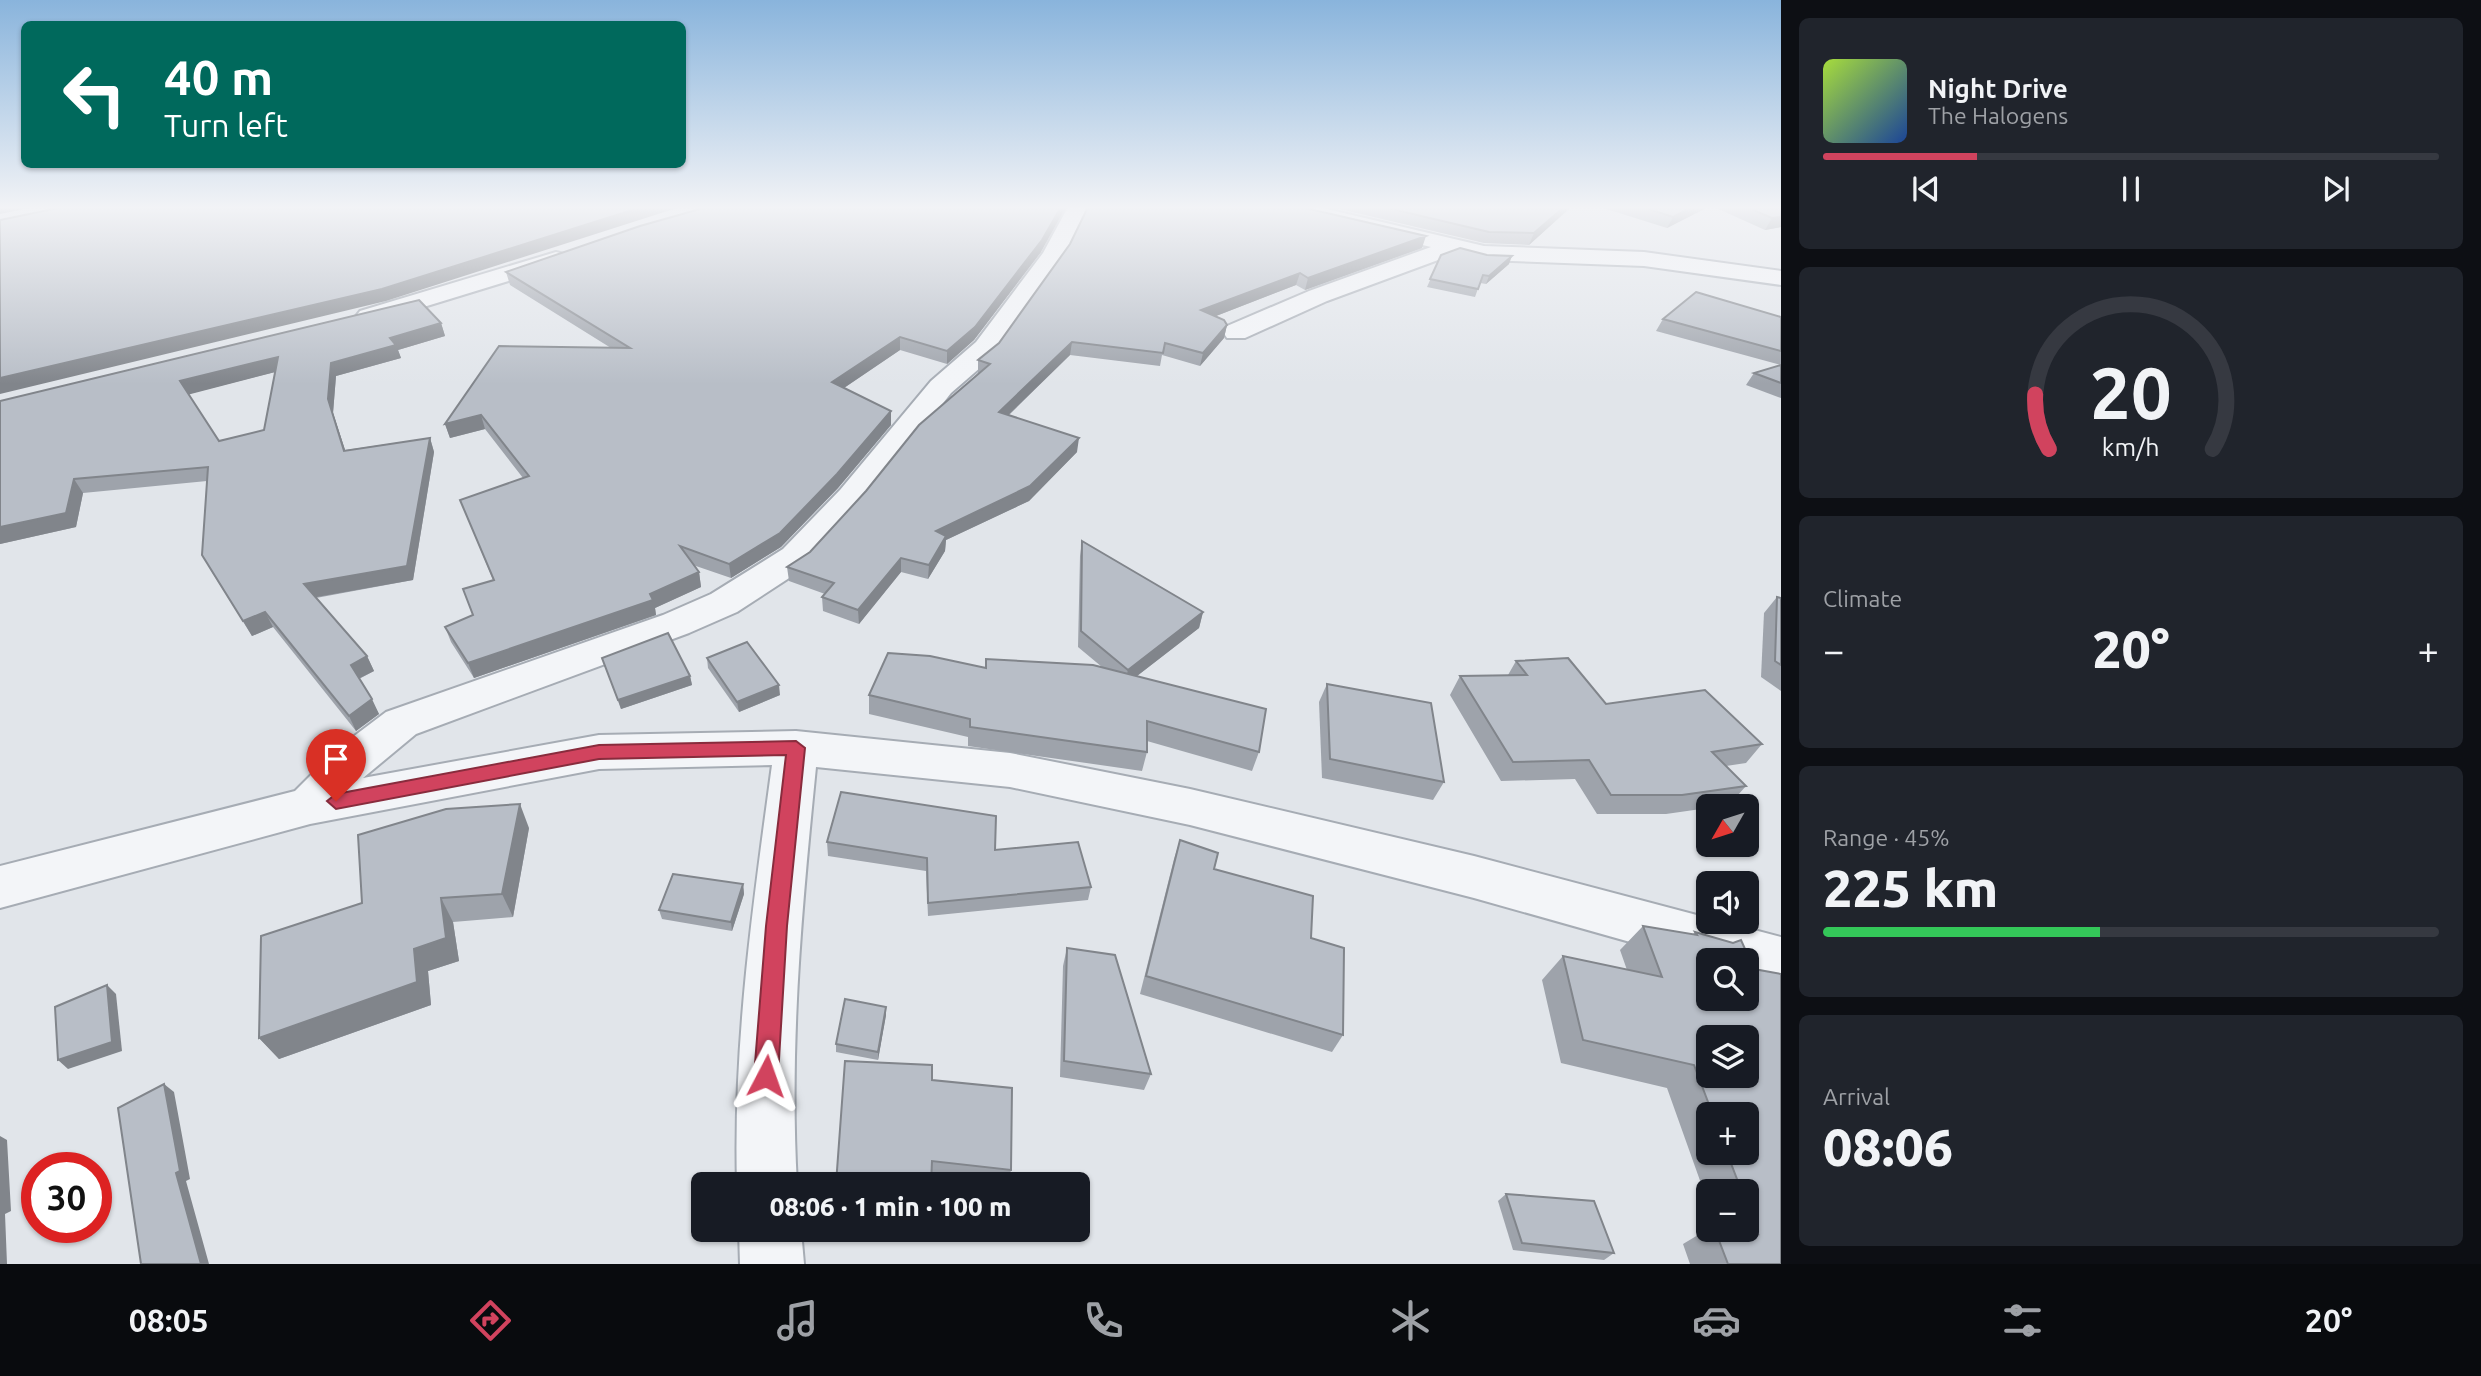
<!DOCTYPE html>
<html lang="en">
<head>
<meta charset="utf-8">
<style>
  :root { --surface:#171b24; --page:#20242c; --text:#f1f3f6; --muted:#9ea1a6; --line:#363941; --accent:#d1435e }
  body { margin:0; font-family:Ubuntu,sans-serif; background:var(--page); color:var(--text); height:100vh; display:flex; flex-direction:column; font-size:26px; white-space:nowrap }
  * { box-sizing:border-box; margin:0 }
  p { font-size:23px; color:var(--muted) }
  .icon { flex:none; width:38px; height:38px; fill:none; stroke:currentColor; stroke-width:2; stroke-linecap:round; stroke-linejoin:round }
  .map { position:relative; flex:1; overflow:hidden }
  .sheet { display:flex; flex-direction:column; gap:18px; padding:18px; background:#0d0f14; width:700px }
  .sheet>* { flex:none }
  .banner { position:absolute; left:21px; top:21px; width:665px; height:147px; border-radius:10px; box-shadow:0 2px 5px #0004; background:#00695c; color:#fff; overflow:hidden }
  .needle { width:46px; rotate:231deg }
  .tools { position:absolute; left:1696px; top:794px; display:grid; gap:14px }
  .tools a { display:grid; place-items:center; width:63px; height:63px; border-radius:10px; background:var(--surface); box-shadow:0 2px 5px #0004; font-size:35px }
  .speed { position:absolute; left:21px; top:1152px; display:flex; gap:14px; font-size:35px; font-weight:700; text-align:center }
  .speed>* { display:grid; place-content:center; width:91px; height:91px; border-radius:50%; background:var(--surface); box-shadow:0 2px 5px #0004; line-height:1 }
  .speed .limit { border:10px solid #d22; background:#fff; color:#111 }
  .pin { position:absolute; display:grid; place-items:center; width:60px; height:60px; color:#fff; margin:-72px -30px; border-radius:50% 50% 50% 0; rotate:-45deg; box-shadow:0 0 7px #0007 }
  .pin .icon { rotate:45deg }
  .me { position:absolute; width:77px; margin:-38px; rotate:4deg; stroke-linejoin:round; filter:drop-shadow(0 0 5px #0008) }
  .turn { display:flex; align-items:center; gap:24px; height:147px; padding:0 28px; font-size:32px }
  .turn .icon { width:91px; height:91px; stroke-width:2.5 }
  .turn b { display:block; font-size:49px; line-height:60px }
  .big { font-size:52px; font-weight:800; line-height:1.1 }
  .sheet .card { flex:1; display:flex; flex-direction:column; justify-content:center; gap:10px; min-width:0; padding:0 24px; border-radius:10px; background:var(--page) }
  .sheet .dial { align-items:center; gap:0 }
  .dial svg { height:182px; overflow:visible; fill:none; stroke:var(--line); stroke-width:7; stroke-linecap:round; text-anchor:middle }
  .dial text { fill:var(--text); stroke:none }
  .song { display:flex; align-items:center; gap:21px }
  .cover { width:84px; height:84px; border-radius:10px; background:linear-gradient(135deg,hsl(80 70% 55%),hsl(220 70% 35%)) }
  .played { height:7px; border-radius:4px; background:linear-gradient(90deg,var(--accent) 25%,var(--line) 25%) }
  .keys { display:flex; justify-content:space-around; direction:ltr }
  .heat { display:flex; justify-content:space-between; align-items:center; font-size:38px; direction:ltr }
  .charge { height:10px; border-radius:5px; background:linear-gradient(90deg,#34c759 45%,var(--line) 0) }
  .trip { position:absolute; left:691px; top:1172px; width:399px; height:70px; border-radius:10px; background:var(--surface); box-shadow:0 2px 5px #0004; font-weight:800; line-height:70px; text-align:center }
  .tabs { display:flex; height:112px; justify-content:space-around; align-items:center; background:#090b0e; color:var(--muted) }
  .tabs .icon { width:49px; height:49px }
  .tabs .on { color:var(--accent) }
  .tabs b { font-size:32px; color:var(--text) }
  main { display:flex; flex:1; min-height:0 }
  .map>svg:first-child { display:block }
  .lines { fill:none; stroke-linecap:round; stroke-linejoin:round }
  .minor-casing { stroke:#a6acb4; stroke-width:4 }
  .minor { fill:#f3f5f8; fill-rule:evenodd }
  .wall { fill:#9ea3ab; fill-rule:evenodd }
  .shaded-wall { fill:#81858b }
  .building { fill:#b8bec7; stroke:#81858b; stroke-width:2; fill-rule:evenodd }
  .route { fill:#d1435e; stroke:#882c3d; stroke-width:2 }
</style>
</head>
<body>
<main>
<div class="map">
<svg width="1781" height="1264" viewBox="0 0 1781 1264">
  <rect width="100%" height="100%" fill="#e1e5ea"/>
  <g class="lines">
    <defs>
      <g id="minor">
        <path d="M 1068,207 L 1089,207 L 1066,254 L 996,354 L 951,393 L 864,504 L 809,565 L 737,612 L 689,633 L 416,734 L 363,778 L 599,735 L 796,731 L 1010,753 L 1190,789 L 1474,856 L 1708,918 L 1708,922 L 1724,922 L 1781,937 L 1781,985 L 1746,975 L 1746,961 L 1708,961 L 1708,964 L 1474,898 L 1190,825 L 1010,787 L 816,767 C 802,906 789,1044 797,1185 L 737,1185 C 733,1043 753,905 772,765 L 599,769 L 310,824 L 0,908 L 0,866 L 295,791 L 337,749 L 386,712 L 663,615 L 711,594 L 783,549 L 840,490 L 931,381 L 976,342 L 1043,253 Z"/>
        <polygon points="1279,207 1318,207 1484,246 1644,252 1781,271 1781,285 1644,266 1484,260 1457,253 1327,301 1245,338 1227,338 1223,332 1227,326 1309,291 1431,247 1281,212"/>
        <polygon points="556,252 564,254 568,259 564,264 378,321 360,321 356,316 360,311"/>
        <polygon points="739,1230 801,1230 804,1264 740,1264"/>
      </g>
    </defs>
    <use href="#minor" class="minor-casing"/>
    <use href="#minor" class="minor"/>
  </g>
  <g class="wall">
    <polygon points="1331,207 1571,207 1529,245 1484,243"/>
    <polygon points="1600,207 1708,207 1667,228"/>
    <polygon points="1714,207 1781,207 1781,227 1765,230"/>
    <polygon points="1070,244 1422,248 1305,290 1296,285 1216,316 1227,325 1224,338 1200,366 1162,355 1160,366 1070,355 1009,415 1077,452 1029,501 946,540 945,551 928,579 901,572 859,624 823,611 822,597 825,594 789,581 787,567 810,552 978,373 978,360 999,343"/>
    <polygon points="1041,252 974,340 947,364 900,350 844,388 891,425 838,488 781,547 731,578 693,565 699,572 701,587 655,608 656,615 474,678 451,642 445,627 473,615 493,580 460,500 523,478 485,429 450,438 445,424 611,348 510,285 506,272"/>
    <polygon points="1441,255 1509,264 1486,284 1480,283 1475,297 1427,287"/>
    <polygon points="1781,317 1781,365 1656,331 1663,319"/>
    <path d="M 441,323 L 445,336 L 398,350 L 401,358 L 336,376 L 333,413 L 345,450 L 430,438 L 434,452 L 413,580 L 316,598 L 367,656 L 374,671 L 359,679 L 379,714 L 356,731 L 273,627 L 252,636 L 210,569 L 207,481 L 83,493 L 76,527 L 0,544 L 0,401 ZM 275,372 L 264,430 L 219,441 L 188,394 Z"/>
    <polygon points="1781,365 1781,398 1746,385 1754,373"/>
    <polygon points="1082,541 1203,612 1199,628 1137,676 1259,752 1252,771 1147,741 1147,752 1142,771 968,746 968,737 869,714 869,695 985,668 986,659 1102,667 1078,647 1080,556"/>
    <polygon points="1777,597 1781,598 1781,691 1761,677 1764,613"/>
    <polygon points="602,658 690,676 692,685 621,709"/>
    <polygon points="707,658 780,695 739,712 708,668"/>
    <polygon points="1516,661 1606,704 1762,744 1746,763 1726,766 1746,786 1729,805 1708,807 1708,808 1666,814 1597,814 1575,779 1501,781 1450,695 1460,676 1508,675"/>
    <polygon points="1327,684 1444,782 1433,800 1322,778 1319,702"/>
    <polygon points="529,828 513,917 453,922 459,961 428,971 431,1005 279,1059 259,1038 362,903"/>
    <polygon points="1180,840 1214,869 1343,1035 1332,1052 1140,994 1174,859"/>
    <polygon points="827,842 995,850 1091,887 1088,900 928,916 926,871 828,856"/>
    <polygon points="743,884 744,894 732,931 662,919 659,910"/>
    <path d="M 1643,926 L 1693,934 L 1695,932 L 1733,943 L 1741,940 L 1754,969 L 1781,974 L 1781,1264 L 1690,1264 L 1683,1244 L 1708,1229 L 1708,1230 L 1746,1230 L 1746,1192 L 1708,1192 L 1708,1203 L 1667,1088 L 1561,1063 L 1542,980 L 1563,956 L 1627,970 L 1620,950 ZM 1708,961 L 1746,961 L 1746,999 L 1708,999 ZM 1708,1038 L 1746,1038 L 1746,1076 L 1708,1076 ZM 1708,1115 L 1746,1115 L 1746,1153 L 1708,1153 Z"/>
    <polygon points="1067,948 1151,1074 1144,1090 1060,1077 1063,966"/>
    <polygon points="886,1007 886,1015 878,1060 836,1052 836,1044"/>
    <polygon points="845,1061 932,1080 1011,1170 1008,1182 932,1174 931,1185 836,1185"/>
    <polygon points="1506,1194 1614,1253 1604,1260 1513,1250 1498,1201"/>
  </g>
  <g class="shaded-wall">
    <polygon points="0,207 34,207 0,214"/>
    <polygon points="642,207 680,207 386,301 0,394 0,378"/>
    <polygon points="1061,207 1066,207 1041,252 974,340 947,364 947,351"/>
    <polygon points="1564,207 1571,207 1529,245 1534,233"/>
    <polygon points="1691,207 1708,207 1667,228 1673,217"/>
    <polygon points="1781,217 1781,227 1765,230 1772,218"/>
    <polygon points="1426,236 1422,248 1305,290 1308,278"/>
    <polygon points="1512,256 1509,264 1486,284 1489,276"/>
    <polygon points="1300,273 1296,285 1198,323 1201,310"/>
    <polygon points="441,323 445,336 398,350 401,358 336,376 333,413 350,465 344,451 328,399 331,363 390,338"/>
    <polygon points="1227,325 1224,338 1200,366 1203,353"/>
    <polygon points="900,337 900,350 832,396 832,382"/>
    <polygon points="1072,342 1070,355 998,425 999,412"/>
    <polygon points="278,357 283,370 187,395 180,381"/>
    <polygon points="891,411 891,425 838,488 781,547 731,578 729,564"/>
    <polygon points="481,415 485,429 450,438 445,424"/>
    <polygon points="430,438 434,452 413,580 311,598 304,584"/>
    <polygon points="1079,438 1077,452 1029,501 946,540 945,551 928,579 929,565 936,531"/>
    <polygon points="74,479 83,493 76,527 0,544 0,527"/>
    <polygon points="901,558 901,572 859,624 858,610"/>
    <polygon points="699,572 701,587 655,608 656,615 474,678 468,663 650,594"/>
    <polygon points="265,612 273,627 252,636 243,621"/>
    <polygon points="1203,612 1199,628 1124,686 1128,670"/>
    <polygon points="367,656 374,671 358,679 351,665"/>
    <polygon points="690,676 692,685 621,709 618,700"/>
    <polygon points="779,685 780,695 739,712 737,702"/>
    <polygon points="372,699 379,714 356,731 349,716"/>
    <polygon points="520,804 529,828 513,917 502,894"/>
    <polygon points="743,884 744,894 732,931 731,922"/>
    <polygon points="441,898 453,922 459,961 428,971 431,1005 279,1059 259,1038 414,949"/>
    <polygon points="107,985 116,994 122,1051 68,1069 58,1060"/>
    <polygon points="886,1007 886,1015 878,1060 878,1052"/>
    <polygon points="164,1084 174,1092 190,1179 186,1181 209,1264 201,1264 176,1173"/>
    <polygon points="0,1136 7,1140 11,1211 5,1214 7,1264 0,1264"/>
  </g>
  <g class="building">
    <polygon points="63,207 642,207 382,289 0,378 0,220"/>
    <polygon points="707,207 1061,207 1042,240 975,327 947,351 900,337 832,382 891,411 837,474 780,533 729,564 680,546 699,572 650,594 653,600 468,663 445,627 473,615 463,589 494,580 460,500 529,476 481,415 445,424 499,346 630,348 506,272 640,226"/>
    <polygon points="1088,207 1301,207 1426,236 1308,278 1300,273 1201,310 1224,320 1227,325 1203,353 1165,343 1163,353 1072,342 999,412 1079,438 1030,486 936,531 946,536 929,565 901,558 858,610 822,597 834,583 787,567 810,552 866,491 919,425 990,364 978,360 999,343 1070,244"/>
    <polygon points="1383,207 1564,207 1534,233 1489,232"/>
    <polygon points="1642,207 1691,207 1673,217"/>
    <polygon points="1746,207 1781,207 1781,217 1772,218"/>
    <polygon points="1460,248 1487,255 1512,256 1489,276 1483,275 1478,289 1430,279 1441,255"/>
    <polygon points="1696,292 1781,317 1781,351 1663,319"/>
    <path d="M 419,300 L 441,323 L 390,338 L 396,345 L 331,363 L 328,399 L 344,451 L 430,438 L 407,566 L 304,584 L 367,656 L 351,665 L 372,699 L 349,716 L 265,612 L 243,621 L 202,555 L 208,467 L 74,479 L 66,513 L 0,527 L 0,401 ZM 278,357 L 264,430 L 219,441 L 180,381 Z"/>
    <polygon points="1781,365 1781,383 1754,373"/>
    <polygon points="1082,541 1203,612 1128,670 1081,631"/>
    <polygon points="1777,597 1781,598 1781,665 1775,661"/>
    <polygon points="668,633 690,676 618,700 602,658"/>
    <polygon points="747,642 779,685 737,702 707,658"/>
    <polygon points="888,653 930,656 986,668 986,659 1093,665 1266,709 1259,752 1147,721 1147,752 970,727 970,719 869,695"/>
    <polygon points="1568,658 1606,704 1705,690 1762,744 1712,752 1746,786 1682,795 1611,795 1589,760 1513,762 1460,676 1527,675 1516,661"/>
    <polygon points="1327,684 1431,703 1444,782 1330,759"/>
    <polygon points="841,792 996,816 995,850 1078,842 1091,887 928,903 927,858 827,842"/>
    <polygon points="520,804 502,894 441,898 446,938 414,949 417,982 259,1038 261,936 362,903 358,835 446,809"/>
    <polygon points="1180,840 1218,853 1214,869 1313,896 1311,938 1344,948 1343,1035 1146,976"/>
    <polygon points="673,874 743,884 731,922 659,910"/>
    <path d="M 1643,926 L 1697,935 L 1695,932 L 1733,943 L 1741,940 L 1754,969 L 1781,974 L 1781,1264 L 1728,1264 L 1715,1230 L 1739,1230 L 1758,1234 L 1746,1203 L 1746,1192 L 1742,1192 L 1727,1153 L 1746,1153 L 1746,1115 L 1713,1115 L 1694,1065 L 1583,1040 L 1563,956 L 1662,977 ZM 1708,961 L 1746,961 L 1746,999 L 1708,999 ZM 1708,1038 L 1746,1038 L 1746,1076 L 1708,1076 Z"/>
    <polygon points="1067,948 1115,955 1151,1074 1064,1061"/>
    <polygon points="107,985 112,1042 58,1060 55,1007"/>
    <polygon points="845,999 886,1007 878,1052 836,1044"/>
    <polygon points="845,1061 932,1065 932,1080 1012,1088 1011,1170 932,1161 931,1185 836,1184"/>
    <polygon points="164,1084 180,1171 176,1173 201,1264 141,1264 118,1108"/>
    <polygon points="1506,1194 1594,1201 1614,1253 1522,1243"/>
  </g>
  <linearGradient id="sky" x2="0" y2="1"><stop stop-color="#89b4dc"/><stop offset="0.54" stop-color="#f2f3f6"/><stop offset="1" stop-color="#f2f3f6" stop-opacity="0"/></linearGradient>
  <rect width="1781" height="384" fill="url(#sky)"/>
  <polygon class="route" points="796,741 805,748 787,926 778,1076 774,1084 766,1088 758,1084 754,1076 766,926 786,755 599,759 336,809 327,801 336,794 599,745"/>
</svg>
<div class="tools">
<a><svg class="needle" viewBox="-14 -14 28 28"><path d="M0-13l5 13h-10z" fill="#e53935"/><path d="M0 13l5-13h-10z" fill="#9ea1a6"/></svg></a>
<a><svg class="icon" aria-label="sound" viewBox="0 0 24 24"><path d="M4 9h4l5-4v14l-5-4H4zM17 9q2 3 0 6"/></svg></a>
<a><svg class="icon" aria-label="search" viewBox="0 0 24 24"><circle cx="10" cy="10" r="6"/><path d="M15 15l6 6"/></svg></a>
<a><svg class="icon" aria-label="layers" viewBox="0 0 24 24"><path d="M12 4l9 5-9 5-9-5zM3 14l9 5 9-5"/></svg></a>
<a>+</a>
<a>−</a>
</div>
<div class="speed"><div class="limit">30</div></div>
<div class="pin" style="left:336px;top:801px;background:#d93025"><svg class="icon" aria-label="arrive" viewBox="0 0 24 24"><path d="M6 21V4h12l-3 4 3 4H6"/></svg></div>
<svg class="me" style="left:766px;top:1076px" viewBox="-20 -20 40 40"><path d="M0-17L14 15 0 8-14 15z" fill="#d1435e" stroke="#fff" stroke-width="4"/></svg>
<div class="trip">08:06 · 1 min · 100 m</div>
<div class="banner">
<div class="turn"><svg class="icon" aria-label="left" viewBox="0 0 24 24"><path d="M17 20v-9H6M10 6l-5 5 5 5"/></svg><div><b>40 m</b>Turn left</div></div>
</div>
</div>
<section class="sheet">
<div class="card">
<div class="song"><i class="cover"></i><div><b>Night Drive</b><p>The Halogens</p></div></div>
<div class="played"></div>
<div class="keys"><svg class="icon" aria-label="previous" viewBox="0 0 24 24"><path d="M18 5L8 12l10 7zM5 5v14"/></svg><svg class="icon" aria-label="pause" viewBox="0 0 24 24"><path d="M8 5v14M16 5v14"/></svg><svg class="icon" aria-label="next" viewBox="0 0 24 24"><path d="M6 5l10 7-10 7zM19 5v14"/></svg></div>
</div>
<div class="card dial"><svg viewBox="0 0 100 80">
<path d="M14 69A42 42 0 1 1 86 69"/>
<path d="M14 69A42 42 0 0 1 8 45" stroke="#d1435e"/>
<text x="50" y="56" font-size="32" font-weight="700">20</text>
<text x="50" y="72" font-size="11">km/h</text>
</svg></div>
<div class="card"><p>Climate</p>
<div class="heat"><a>−</a><b class="big">20°</b><a>+</a></div>
</div>
<div class="card"><p>Range · 45%</p><b class="big">225 km</b><div class="charge"></div></div>
<div class="card"><p>Arrival</p><b class="big">08:06</b></div>
</section>
</main>
<nav class="tabs">
<b>08:05</b>
<svg class="icon on" aria-label="directions" viewBox="0 0 24 24"><path d="M12 3l9 9-9 9-9-9zM9 14v-3h6M13 9l2 2-2 2"/></svg>
<svg class="icon" aria-label="music" viewBox="0 0 24 24"><path d="M9 18V5l10-2v13"/><circle cx="6" cy="18" r="3"/><circle cx="16" cy="16" r="3"/></svg>
<svg class="icon" aria-label="phone" viewBox="0 0 24 24"><path d="M5 4h4l2 5-3 2q2 4 5 5l2-3 5 2v4C11 20 4 13 5 4z"/></svg>
<svg class="icon" aria-label="climate" viewBox="0 0 24 24"><path d="M12 3v18M4 7l16 10M4 17L20 7"/></svg>
<svg class="icon" aria-label="car" viewBox="0 0 24 24"><path d="M5 17H2v-5l4-1 3-4h7l3 4 3 1v5h-3M9 17h6M6 11h13"/><circle cx="7" cy="17" r="2"/><circle cx="17" cy="17" r="2"/></svg>
<svg class="icon" aria-label="filters" viewBox="0 0 24 24"><path d="M4 7h16M4 17h16"/><circle cx="9" cy="7" r="2"/><circle cx="15" cy="17" r="2"/></svg>
<b>20°</b>
</nav>
</body>
</html>
